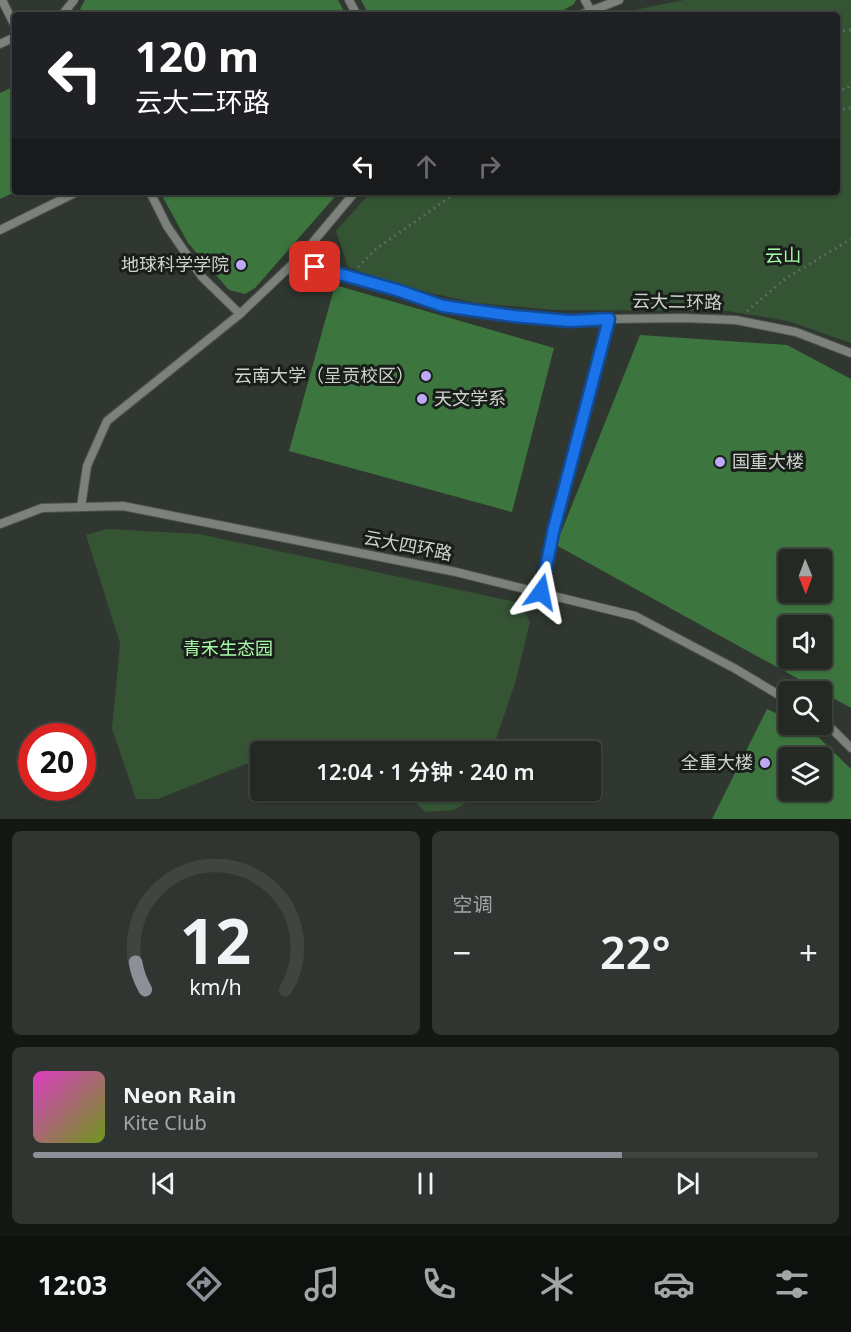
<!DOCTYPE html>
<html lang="zh">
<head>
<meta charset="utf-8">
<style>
  :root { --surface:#242924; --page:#303531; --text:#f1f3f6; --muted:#a3a6a6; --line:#414541; --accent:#8c9099 }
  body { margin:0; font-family:"Noto Sans","Noto Sans SC",sans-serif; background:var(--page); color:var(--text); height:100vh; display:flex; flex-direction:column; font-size:22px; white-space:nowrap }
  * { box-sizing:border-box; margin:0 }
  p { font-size:20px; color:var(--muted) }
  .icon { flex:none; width:33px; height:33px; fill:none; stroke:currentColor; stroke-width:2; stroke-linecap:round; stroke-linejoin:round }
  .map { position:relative; height:819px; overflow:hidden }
  .sheet { display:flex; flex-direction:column; gap:12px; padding:12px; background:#141714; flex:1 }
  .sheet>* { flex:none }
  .banner { position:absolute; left:12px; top:12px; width:828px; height:183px; border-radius:6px; box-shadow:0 2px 4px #0004,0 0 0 2px var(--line); background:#202124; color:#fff; overflow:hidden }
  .needle { width:39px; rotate:179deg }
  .controls { position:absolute; left:778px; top:549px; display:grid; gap:12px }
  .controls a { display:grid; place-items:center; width:54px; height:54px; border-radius:6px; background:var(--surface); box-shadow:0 2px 4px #0004,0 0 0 2px var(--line); font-size:30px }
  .speed { position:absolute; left:18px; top:723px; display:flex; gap:12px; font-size:30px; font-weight:700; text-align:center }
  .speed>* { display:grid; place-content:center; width:78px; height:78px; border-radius:50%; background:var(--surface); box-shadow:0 2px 4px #0004,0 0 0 2px var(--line); line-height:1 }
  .speed .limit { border:9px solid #d22; background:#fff; color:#111 }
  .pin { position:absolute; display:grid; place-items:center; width:51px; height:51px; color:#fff; margin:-26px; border-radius:12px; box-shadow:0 3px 9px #0006 }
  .me { position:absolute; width:66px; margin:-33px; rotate:12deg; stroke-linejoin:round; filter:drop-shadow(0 0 4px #0008) }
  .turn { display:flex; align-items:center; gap:21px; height:126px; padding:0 24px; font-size:27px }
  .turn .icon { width:78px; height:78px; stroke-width:2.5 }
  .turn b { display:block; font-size:42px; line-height:51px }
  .lanes { display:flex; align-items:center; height:57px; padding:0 24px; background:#0003; justify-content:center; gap:30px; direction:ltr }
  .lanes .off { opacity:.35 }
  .big { font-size:45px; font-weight:600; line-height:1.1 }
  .sheet .card { flex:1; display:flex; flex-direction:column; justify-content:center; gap:9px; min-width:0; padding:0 21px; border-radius:9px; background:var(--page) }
  .sheet .dial { align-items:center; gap:0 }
  .dial svg { height:156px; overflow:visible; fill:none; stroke:var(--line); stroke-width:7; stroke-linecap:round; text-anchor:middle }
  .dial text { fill:var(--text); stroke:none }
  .song { display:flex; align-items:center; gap:18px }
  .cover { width:72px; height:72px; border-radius:9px; background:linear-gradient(135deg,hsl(310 70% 55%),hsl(80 70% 35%)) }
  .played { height:6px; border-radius:3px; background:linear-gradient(90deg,var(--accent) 75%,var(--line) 75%) }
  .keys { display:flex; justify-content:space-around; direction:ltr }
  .heat { display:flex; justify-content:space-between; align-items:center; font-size:33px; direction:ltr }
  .sheet .tiles { flex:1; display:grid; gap:12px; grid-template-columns:1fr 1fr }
  .card:last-child { grid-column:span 2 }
  .trip { position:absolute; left:250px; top:741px; width:351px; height:60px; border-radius:6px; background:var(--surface); box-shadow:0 2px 4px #0004,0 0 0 2px var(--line); font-weight:600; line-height:60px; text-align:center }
  .tab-bar { display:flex; height:96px; justify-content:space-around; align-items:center; background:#0e100e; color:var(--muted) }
  .tab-bar .icon { width:42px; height:42px }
  .tab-bar .on { color:var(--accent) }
  .tab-bar b { font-size:27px; color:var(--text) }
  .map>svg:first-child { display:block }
  .green { fill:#345434 }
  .building { fill:#3c763e; fill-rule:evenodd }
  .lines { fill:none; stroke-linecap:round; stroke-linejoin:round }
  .lane-casing { stroke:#4c534c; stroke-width:10 }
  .path { stroke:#686e68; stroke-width:3; stroke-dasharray:1.5 4.5; stroke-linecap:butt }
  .lane { stroke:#7d817c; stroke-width:8 }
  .route-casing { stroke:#114b97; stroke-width:15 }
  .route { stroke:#1a73e8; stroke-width:10 }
  .poi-dot { fill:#bcaaf6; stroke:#1a1e1a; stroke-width:2 }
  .labels { text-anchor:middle; stroke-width:6; stroke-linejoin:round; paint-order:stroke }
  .park-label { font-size:18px; fill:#a7f9a8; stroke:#1a1e1a }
  .poi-label { font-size:18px; fill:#ced3ce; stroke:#1a1e1a; text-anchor:end }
  .street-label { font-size:18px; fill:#ced3ce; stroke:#1a1e1a }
</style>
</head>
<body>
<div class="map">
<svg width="851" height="819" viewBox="0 0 851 819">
  <rect width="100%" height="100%" fill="#303730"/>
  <g class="green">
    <polygon points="684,0 851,0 851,343 788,321 727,311 555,310 476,303 399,286 348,267 336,231 371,192 837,192 837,15 627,15 639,9"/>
    <polygon points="107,529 199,534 520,603 530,622 516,680 492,751 353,752 334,746 298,751 261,752 261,758 158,799 136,799 112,729 120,643 86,535"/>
    <polygon points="405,791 478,791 476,797 454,810 425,812"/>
  </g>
  <g class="building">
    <polygon points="85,0 338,0 346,15 79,15 81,7"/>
    <polygon points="361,0 576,0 574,4 555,15 369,15"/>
    <polygon points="15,86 15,192 0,199 0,93"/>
    <polygon points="160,192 339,192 255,288 245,294 229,290 188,243"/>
    <polygon points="335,285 554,348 512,512 289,451"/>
    <path d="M 640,335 L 787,345 L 851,379 L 851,708 L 556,545 ZM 789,560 L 822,560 L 822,592 L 789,592 ZM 789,626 L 822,626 L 822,658 L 789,658 Z"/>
    <path d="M 767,709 L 789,719 L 789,724 L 801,724 L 809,728 L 851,769 L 851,819 L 712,819 ZM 789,758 L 822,758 L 822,790 L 789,790 Z"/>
  </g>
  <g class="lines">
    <defs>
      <g id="lane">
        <polyline points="2,0 15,26"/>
        <polyline points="349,0 357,15"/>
        <polyline points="585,0 591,11"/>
        <polyline points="62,15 74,0"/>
        <polyline points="580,15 619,0"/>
        <polyline points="0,44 15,37"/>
        <polyline points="150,192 167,226 202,277 240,314"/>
        <polyline points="355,192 303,254 315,267 397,290 443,306 513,316 570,321 609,319 682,318 736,320 796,332 851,353"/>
        <polyline points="0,230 77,192"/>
        <polyline points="81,507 87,466 107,421 240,314 303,254"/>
        <polyline points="0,524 42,508 123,506 456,572 635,616 734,668 789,701"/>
        <polyline points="541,592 554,528 609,319"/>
        <polyline points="822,721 828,725 851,748"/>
      </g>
    </defs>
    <use href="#lane" class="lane-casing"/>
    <g class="path">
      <polyline points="837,31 851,30"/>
      <polyline points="837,88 841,90 848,88 851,83"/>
      <polyline points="837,110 851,108"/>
      <polyline points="358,267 376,249 457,192"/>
      <polyline points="747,311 785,279 851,239"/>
    </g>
    <use href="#lane" class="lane"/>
  </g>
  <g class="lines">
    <defs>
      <polyline id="route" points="315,267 397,290 443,306 513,316 570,321 609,319 554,528 541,592"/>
    </defs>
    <use href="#route" class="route-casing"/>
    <use href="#route" class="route"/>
  </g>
  <g class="poi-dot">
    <circle cx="241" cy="265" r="6"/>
    <circle cx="426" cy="376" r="6"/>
    <circle cx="422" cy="399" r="6"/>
    <circle cx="720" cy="462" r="6"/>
    <circle cx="765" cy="763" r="6"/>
  </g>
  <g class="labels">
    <g class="park-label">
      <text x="783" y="262">云山</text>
      <text x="228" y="655">青禾生态园</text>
    </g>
    <g class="poi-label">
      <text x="229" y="271">地球科学学院</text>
      <text x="414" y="382">云南大学（呈贡校区）</text>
      <text x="434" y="405" text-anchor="start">天文学系</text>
      <text x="732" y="468" text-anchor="start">国重大楼</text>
      <text x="753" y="769">全重大楼</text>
    </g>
    <g class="street-label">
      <text transform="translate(677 302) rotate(1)" y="6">云大二环路</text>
      <text transform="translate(408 546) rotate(11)" y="6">云大四环路</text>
    </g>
  </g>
</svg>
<div class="controls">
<a><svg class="needle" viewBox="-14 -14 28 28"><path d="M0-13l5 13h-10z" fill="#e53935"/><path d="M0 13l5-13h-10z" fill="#a3a6a6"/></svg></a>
<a><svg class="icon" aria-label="sound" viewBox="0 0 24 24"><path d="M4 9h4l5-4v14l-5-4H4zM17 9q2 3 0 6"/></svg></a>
<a><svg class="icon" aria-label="search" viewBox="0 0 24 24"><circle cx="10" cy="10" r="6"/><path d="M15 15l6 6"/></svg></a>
<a><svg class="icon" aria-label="layers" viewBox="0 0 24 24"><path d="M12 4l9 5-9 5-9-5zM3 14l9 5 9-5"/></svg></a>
</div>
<div class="speed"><div class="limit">20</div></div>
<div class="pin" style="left:315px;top:267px;background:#d93025"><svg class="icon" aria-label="arrive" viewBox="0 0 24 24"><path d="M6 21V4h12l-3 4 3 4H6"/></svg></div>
<svg class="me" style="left:541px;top:592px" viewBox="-20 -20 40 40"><path d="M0-17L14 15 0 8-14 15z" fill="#1a73e8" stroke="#fff" stroke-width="4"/></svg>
<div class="trip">12:04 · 1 分钟 · 240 m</div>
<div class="banner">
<div class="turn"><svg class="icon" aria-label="left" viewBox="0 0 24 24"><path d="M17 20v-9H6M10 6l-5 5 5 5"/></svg><div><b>120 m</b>云大二环路</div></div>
<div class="lanes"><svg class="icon" aria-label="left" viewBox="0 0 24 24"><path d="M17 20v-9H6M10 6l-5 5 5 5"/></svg><svg class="icon off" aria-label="ahead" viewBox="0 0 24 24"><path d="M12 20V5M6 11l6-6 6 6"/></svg><svg class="icon off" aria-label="right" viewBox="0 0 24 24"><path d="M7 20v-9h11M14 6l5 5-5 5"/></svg></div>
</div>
</div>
<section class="sheet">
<div class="tiles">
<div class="card dial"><svg viewBox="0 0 100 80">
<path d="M14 69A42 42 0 1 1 86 69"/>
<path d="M14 69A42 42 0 0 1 9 55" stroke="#8c9099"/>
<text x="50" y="56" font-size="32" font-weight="700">12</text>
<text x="50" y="72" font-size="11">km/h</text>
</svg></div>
<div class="card"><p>空调</p>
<div class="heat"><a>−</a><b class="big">22°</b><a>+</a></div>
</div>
<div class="card">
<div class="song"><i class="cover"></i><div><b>Neon Rain</b><p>Kite Club</p></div></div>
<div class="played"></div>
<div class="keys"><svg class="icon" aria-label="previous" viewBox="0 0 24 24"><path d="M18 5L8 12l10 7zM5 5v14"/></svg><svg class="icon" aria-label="pause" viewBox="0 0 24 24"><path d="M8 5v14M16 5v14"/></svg><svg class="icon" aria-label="next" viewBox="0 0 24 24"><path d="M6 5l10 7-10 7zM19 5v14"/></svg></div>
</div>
</div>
</section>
<nav class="tab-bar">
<b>12:03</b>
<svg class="icon on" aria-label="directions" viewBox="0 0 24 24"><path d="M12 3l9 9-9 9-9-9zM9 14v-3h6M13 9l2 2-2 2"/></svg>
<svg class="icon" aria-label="music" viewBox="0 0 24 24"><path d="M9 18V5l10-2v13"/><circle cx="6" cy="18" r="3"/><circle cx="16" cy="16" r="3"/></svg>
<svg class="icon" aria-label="phone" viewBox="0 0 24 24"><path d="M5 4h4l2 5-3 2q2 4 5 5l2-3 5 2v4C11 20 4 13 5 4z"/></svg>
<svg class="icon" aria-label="climate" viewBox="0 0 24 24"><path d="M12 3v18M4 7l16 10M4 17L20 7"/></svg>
<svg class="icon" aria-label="car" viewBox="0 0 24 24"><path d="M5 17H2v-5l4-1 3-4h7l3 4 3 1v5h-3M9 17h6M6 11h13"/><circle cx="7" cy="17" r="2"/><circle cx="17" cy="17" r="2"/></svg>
<svg class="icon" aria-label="filters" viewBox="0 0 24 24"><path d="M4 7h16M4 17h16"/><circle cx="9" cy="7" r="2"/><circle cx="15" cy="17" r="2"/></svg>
</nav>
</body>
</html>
